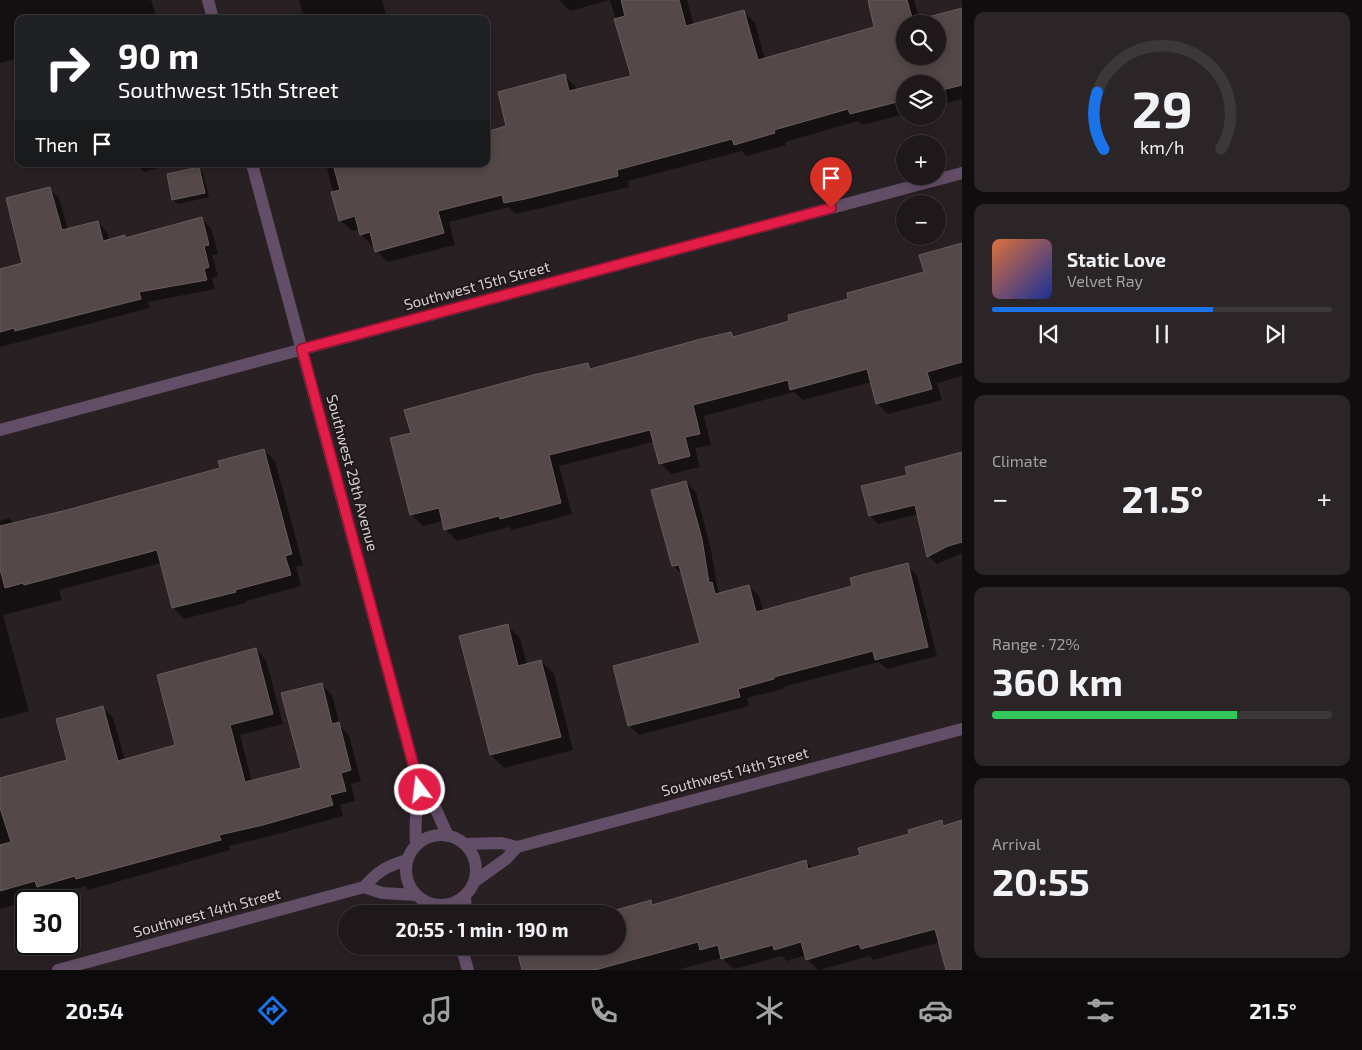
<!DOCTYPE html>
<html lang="en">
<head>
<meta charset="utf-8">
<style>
  :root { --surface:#1f181b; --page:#2c2528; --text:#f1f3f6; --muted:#a1a0a3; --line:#3c373a; --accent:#1a73e8 }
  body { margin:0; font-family:"Exo 2",sans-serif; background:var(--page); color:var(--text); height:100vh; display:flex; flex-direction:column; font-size:19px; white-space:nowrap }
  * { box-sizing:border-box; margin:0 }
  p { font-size:16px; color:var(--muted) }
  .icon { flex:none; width:28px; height:28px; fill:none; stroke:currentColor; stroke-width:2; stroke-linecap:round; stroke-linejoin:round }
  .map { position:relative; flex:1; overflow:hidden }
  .details { display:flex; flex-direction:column; gap:12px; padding:12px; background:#110d0f; width:400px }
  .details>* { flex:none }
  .hud { position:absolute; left:15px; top:15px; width:475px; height:152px; border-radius:10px; box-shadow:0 2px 12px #0003,0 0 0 1px var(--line); background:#202124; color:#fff; overflow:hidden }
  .buttons { position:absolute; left:896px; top:15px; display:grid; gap:10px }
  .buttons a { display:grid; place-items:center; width:50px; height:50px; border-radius:50%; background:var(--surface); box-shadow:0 2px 12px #0003,0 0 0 1px var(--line); font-size:25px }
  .speed { position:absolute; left:15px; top:890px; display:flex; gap:10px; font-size:25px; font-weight:700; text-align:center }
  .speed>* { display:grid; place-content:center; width:65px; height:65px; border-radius:50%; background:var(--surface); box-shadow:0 2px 12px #0003,0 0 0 1px var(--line); line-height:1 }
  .speed .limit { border:2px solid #111; border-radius:8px; background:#fff; color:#111 }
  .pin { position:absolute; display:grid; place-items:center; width:42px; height:42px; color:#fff; margin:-51px -21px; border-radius:50% 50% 50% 0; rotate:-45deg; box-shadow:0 0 5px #0007 }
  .pin .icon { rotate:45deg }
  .me { position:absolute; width:55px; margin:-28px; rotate:345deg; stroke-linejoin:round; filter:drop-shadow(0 0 4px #0008) }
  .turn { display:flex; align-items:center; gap:18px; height:105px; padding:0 20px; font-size:22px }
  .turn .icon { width:65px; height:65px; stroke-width:2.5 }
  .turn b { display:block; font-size:35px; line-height:42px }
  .then { display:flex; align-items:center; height:48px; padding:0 20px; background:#0003; gap:10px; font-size:19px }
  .big { font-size:38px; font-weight:700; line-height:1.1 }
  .details .card { flex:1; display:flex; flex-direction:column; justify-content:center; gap:8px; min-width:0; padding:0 18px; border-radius:10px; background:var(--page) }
  .details .dial { align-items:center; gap:0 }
  .dial svg { height:130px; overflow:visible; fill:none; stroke:var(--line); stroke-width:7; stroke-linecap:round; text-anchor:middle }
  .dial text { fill:var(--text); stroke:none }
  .song { display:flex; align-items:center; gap:15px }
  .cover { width:60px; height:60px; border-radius:8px; background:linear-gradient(135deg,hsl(20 70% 55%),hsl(230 70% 35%)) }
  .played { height:5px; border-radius:2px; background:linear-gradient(90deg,var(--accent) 65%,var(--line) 65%) }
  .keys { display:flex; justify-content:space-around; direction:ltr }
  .heat { display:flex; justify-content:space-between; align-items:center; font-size:28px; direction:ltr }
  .charge { height:8px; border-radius:4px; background:linear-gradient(90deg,#34c759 72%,var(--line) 0) }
  .trip { position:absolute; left:338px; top:905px; width:288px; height:50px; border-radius:25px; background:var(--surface); box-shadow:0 2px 12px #0003,0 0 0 1px var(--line); font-weight:700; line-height:50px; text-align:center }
  .tab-bar { display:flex; height:80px; justify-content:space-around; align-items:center; background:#0c0a0b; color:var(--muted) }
  .tab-bar .icon { width:35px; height:35px }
  .tab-bar .active { color:var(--accent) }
  .tab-bar b { font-size:22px; color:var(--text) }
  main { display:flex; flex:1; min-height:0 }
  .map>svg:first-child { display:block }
  .shadow { fill:#0007; fill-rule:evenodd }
  .building { fill:#544848; stroke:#685d5c; fill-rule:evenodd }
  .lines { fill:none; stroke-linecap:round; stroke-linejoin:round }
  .minor { stroke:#634e67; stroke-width:12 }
  .route-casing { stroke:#92132f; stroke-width:12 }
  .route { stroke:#e11d48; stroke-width:9 }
  .labels { text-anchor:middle; stroke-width:4; stroke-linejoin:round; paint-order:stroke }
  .street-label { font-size:15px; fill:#d6d0d3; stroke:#1f171a }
</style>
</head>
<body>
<main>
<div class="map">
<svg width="962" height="970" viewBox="0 0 962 970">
  <rect width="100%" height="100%" fill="#292024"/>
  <g class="shadow">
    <polygon points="0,0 151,0 157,19 19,19 19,58 0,63"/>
    <polygon points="299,0 382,0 387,19 304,19"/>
    <path d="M 559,0 L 687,0 L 694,25 L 743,11 L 755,23 L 765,59 L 876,28 L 870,0 L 914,0 L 920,20 L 962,9 L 962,99 L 938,105 L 938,84 L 905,84 L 905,114 L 862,125 L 858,121 L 785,142 L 786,145 L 747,156 L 742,151 L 628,181 L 629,187 L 516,214 L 509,207 L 449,222 L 455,245 L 388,262 L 376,251 L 375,245 L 372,246 L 361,234 L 359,229 L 352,231 L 340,220 L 326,164 L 412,164 L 414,171 L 441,164 L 486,164 L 508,127 L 564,75 L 576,87 L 577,90 L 632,76 L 610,0 L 570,11 ZM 905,24 L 938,24 L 938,56 L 905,56 Z"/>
    <polygon points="136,164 173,164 144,172"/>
    <polygon points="199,168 203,172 209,197 178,204 173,200"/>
    <polygon points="50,189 59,198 68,230 97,222 107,232 109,240 124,236 126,239 201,218 211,228 218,254 212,255 218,276 212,278 215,289 148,302 150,308 0,347 0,271 23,264"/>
    <polygon points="962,244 962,376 937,383 942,400 888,414 877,403 872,382 803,400 794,392 704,416 711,445 695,448 700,467 671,474 660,463 653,442 559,466 572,514 512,530 509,527 457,541 446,530 443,521 423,526 412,515 391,439 412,434 588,364 593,369 731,334 735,338 791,322 926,273"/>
    <polygon points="264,450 275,461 303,565 296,567 301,586 246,601 246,603 184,619 173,607 161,563 59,590 62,600 3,615 29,711 0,719 0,521 9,518 15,524 67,511 222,469"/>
    <polygon points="962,453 962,553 937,564 928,556 918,514 878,524 870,516 909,476"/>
    <polygon points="686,482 696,492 711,550 718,590 722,593 749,586 759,596 763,611 854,587 907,565 917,575 937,656 887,669 879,662 783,687 783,689 747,698 749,706 639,735 629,725 701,644 683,575 674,566"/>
    <polygon points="507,625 520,638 527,665 541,661 554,674 573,750 504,768 491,755 460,637"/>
    <polygon points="256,649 266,660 283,724 240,735 252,782 302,769 321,684 332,695 340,726 349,735 361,781 351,784 355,801 340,805 343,816 274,835 229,846 230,850 88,890 85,886 0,909 0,780 69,761 102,707 113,718 125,760 177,745"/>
    <polygon points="942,821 946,826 940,942 873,960 869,956 820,970 818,970 807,959 806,955 787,961 782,956 734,969 722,958 677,970 524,970 616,946 650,902 655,906 806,861 813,869 862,856"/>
  </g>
  <g class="building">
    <path d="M 621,0 L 679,0 L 686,26 L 744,10 L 758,60 L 874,27 L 868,0 L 907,0 L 913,21 L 962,8 L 962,85 L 938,91 L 938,84 L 905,84 L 905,100 L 850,114 L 848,109 L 774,130 L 775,133 L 734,145 L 732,139 L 617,170 L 618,176 L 525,199 L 504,203 L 502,195 L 438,211 L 444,233 L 375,252 L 370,232 L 360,235 L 355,216 L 339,221 L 331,192 L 340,190 L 333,164 L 486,164 L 486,132 L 506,126 L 498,92 L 565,74 L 569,91 L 631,76 L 614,19 L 625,16 ZM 905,24 L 938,24 L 938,56 L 905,56 Z"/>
    <polygon points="199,167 205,193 172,200 167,174"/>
    <polygon points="50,187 62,230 98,221 103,241 125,235 125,238 202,217 209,245 204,246 209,267 204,269 207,280 139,292 141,299 15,331 14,328 0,332 0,269 22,263 6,198"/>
    <polygon points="962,243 962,362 927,372 932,389 876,404 867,369 790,390 788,380 693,405 700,434 685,437 690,456 659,464 650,430 549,455 561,503 500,519 499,516 444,530 439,508 410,515 390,438 411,433 404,410 533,375 588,363 590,369 701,339 731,332 733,337 789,321 788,315 848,299 847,293 924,272 919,255"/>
    <polygon points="264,449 292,554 285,556 291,575 235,590 236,592 172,608 157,550 24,585 23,583 5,588 0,569 0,526 67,510 220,468 218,461"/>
    <polygon points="962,452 962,542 948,546 927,557 915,505 869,516 861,486 907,475 905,467"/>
    <polygon points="686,481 702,539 709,583 712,582 715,594 749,585 756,612 852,586 850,578 908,563 928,647 875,660 873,651 774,677 774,679 738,689 740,697 628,726 613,666 700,643 679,565 672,566 651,490"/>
    <polygon points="508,624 518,666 541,660 561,737 490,755 459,636"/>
    <polygon points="256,648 273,714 230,725 245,782 301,768 281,693 322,683 332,724 339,722 351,770 341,773 346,791 330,795 333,805 263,825 219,835 221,840 76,879 75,876 37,887 35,881 0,891 0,845 11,842 0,808 0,778 67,760 56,719 103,706 118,761 175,745 157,675"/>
    <polygon points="942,820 943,826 962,820 962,970 946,970 935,929 861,949 859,944 806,960 801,942 774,950 773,945 721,959 718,945 700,950 698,942 595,970 522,970 516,946 616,946 616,914 602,914 651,900 652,905 806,860 808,869 860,855 858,848 909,834 908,830"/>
  </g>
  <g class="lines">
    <g class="minor">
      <polyline points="208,0 213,19"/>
      <path d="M 252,164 L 420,790 C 415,809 415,826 416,845"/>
      <polyline points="0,430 962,173"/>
      <polyline points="420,790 433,803 448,836"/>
      <circle cx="441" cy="870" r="35"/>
      <polyline points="465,844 501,843 517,847 962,729"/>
      <polyline points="475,881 506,859 517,847"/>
      <path d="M 364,887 C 378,871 387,866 407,860"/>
      <polyline points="465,897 466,914"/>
      <polyline points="461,946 468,970"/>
      <polyline points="58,970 364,887 382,893 415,895"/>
    </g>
  </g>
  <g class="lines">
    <defs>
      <polyline id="route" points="420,790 302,349 831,208"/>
    </defs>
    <use href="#route" class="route-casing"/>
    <use href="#route" class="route"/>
  </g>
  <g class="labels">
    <g class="street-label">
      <text transform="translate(477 286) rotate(-15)" y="5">Southwest 15th Street</text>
      <text transform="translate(352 473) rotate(75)" y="5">Southwest 29th Avenue</text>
      <text transform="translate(735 772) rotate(-15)" y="5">Southwest 14th Street</text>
      <text transform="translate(207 913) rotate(-15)" y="5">Southwest 14th Street</text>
    </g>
  </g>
</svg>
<div class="buttons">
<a><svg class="icon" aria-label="search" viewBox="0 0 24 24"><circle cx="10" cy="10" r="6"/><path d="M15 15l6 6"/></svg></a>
<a><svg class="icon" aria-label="layers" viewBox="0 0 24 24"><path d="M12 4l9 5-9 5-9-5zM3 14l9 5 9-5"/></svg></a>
<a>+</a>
<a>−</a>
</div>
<div class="speed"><div class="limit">30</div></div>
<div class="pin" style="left:831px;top:208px;background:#d93025"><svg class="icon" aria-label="arrive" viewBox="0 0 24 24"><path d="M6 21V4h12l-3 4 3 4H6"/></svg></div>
<svg class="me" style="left:420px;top:790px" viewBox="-20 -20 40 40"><circle r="17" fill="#e11d48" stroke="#fff" stroke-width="3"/><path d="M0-11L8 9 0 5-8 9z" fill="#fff"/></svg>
<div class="trip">20:55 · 1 min · 190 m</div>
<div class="hud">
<div class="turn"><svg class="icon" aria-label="right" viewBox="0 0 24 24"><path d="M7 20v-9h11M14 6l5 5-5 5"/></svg><div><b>90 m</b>Southwest 15th Street</div></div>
<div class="then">Then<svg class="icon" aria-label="arrive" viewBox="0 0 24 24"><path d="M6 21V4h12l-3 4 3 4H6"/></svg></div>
</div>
</div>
<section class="details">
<div class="card dial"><svg viewBox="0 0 100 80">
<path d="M14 69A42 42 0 1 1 86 69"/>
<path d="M14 69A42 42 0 0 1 10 34" stroke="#1a73e8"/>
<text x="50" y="56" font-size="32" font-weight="700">29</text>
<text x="50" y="72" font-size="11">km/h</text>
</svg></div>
<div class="card">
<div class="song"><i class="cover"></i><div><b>Static Love</b><p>Velvet Ray</p></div></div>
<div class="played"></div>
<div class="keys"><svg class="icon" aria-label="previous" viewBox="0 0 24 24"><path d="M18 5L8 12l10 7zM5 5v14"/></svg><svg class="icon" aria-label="pause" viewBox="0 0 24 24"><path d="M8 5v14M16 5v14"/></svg><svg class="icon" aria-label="next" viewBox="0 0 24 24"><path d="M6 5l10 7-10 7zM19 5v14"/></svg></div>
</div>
<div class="card"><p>Climate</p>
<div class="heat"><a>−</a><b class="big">21.5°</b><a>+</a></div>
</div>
<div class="card"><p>Range · 72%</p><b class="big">360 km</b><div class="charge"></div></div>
<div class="card"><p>Arrival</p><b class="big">20:55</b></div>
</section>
</main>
<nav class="tab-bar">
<b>20:54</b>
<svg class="icon active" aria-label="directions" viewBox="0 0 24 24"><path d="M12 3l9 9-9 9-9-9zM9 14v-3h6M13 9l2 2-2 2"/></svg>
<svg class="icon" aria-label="music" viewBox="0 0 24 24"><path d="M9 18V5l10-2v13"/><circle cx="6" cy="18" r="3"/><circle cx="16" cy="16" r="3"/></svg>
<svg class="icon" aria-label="phone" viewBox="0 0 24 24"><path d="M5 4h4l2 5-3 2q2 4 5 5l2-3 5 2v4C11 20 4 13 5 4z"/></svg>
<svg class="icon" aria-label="climate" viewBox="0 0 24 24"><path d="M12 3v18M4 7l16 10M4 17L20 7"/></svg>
<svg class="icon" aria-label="car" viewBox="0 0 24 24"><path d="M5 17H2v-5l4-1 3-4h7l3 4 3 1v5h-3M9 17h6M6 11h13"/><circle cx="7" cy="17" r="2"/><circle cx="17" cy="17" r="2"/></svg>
<svg class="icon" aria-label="filters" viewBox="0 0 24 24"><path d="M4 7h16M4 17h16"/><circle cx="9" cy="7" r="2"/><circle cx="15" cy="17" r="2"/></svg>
<b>21.5°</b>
</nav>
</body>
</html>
